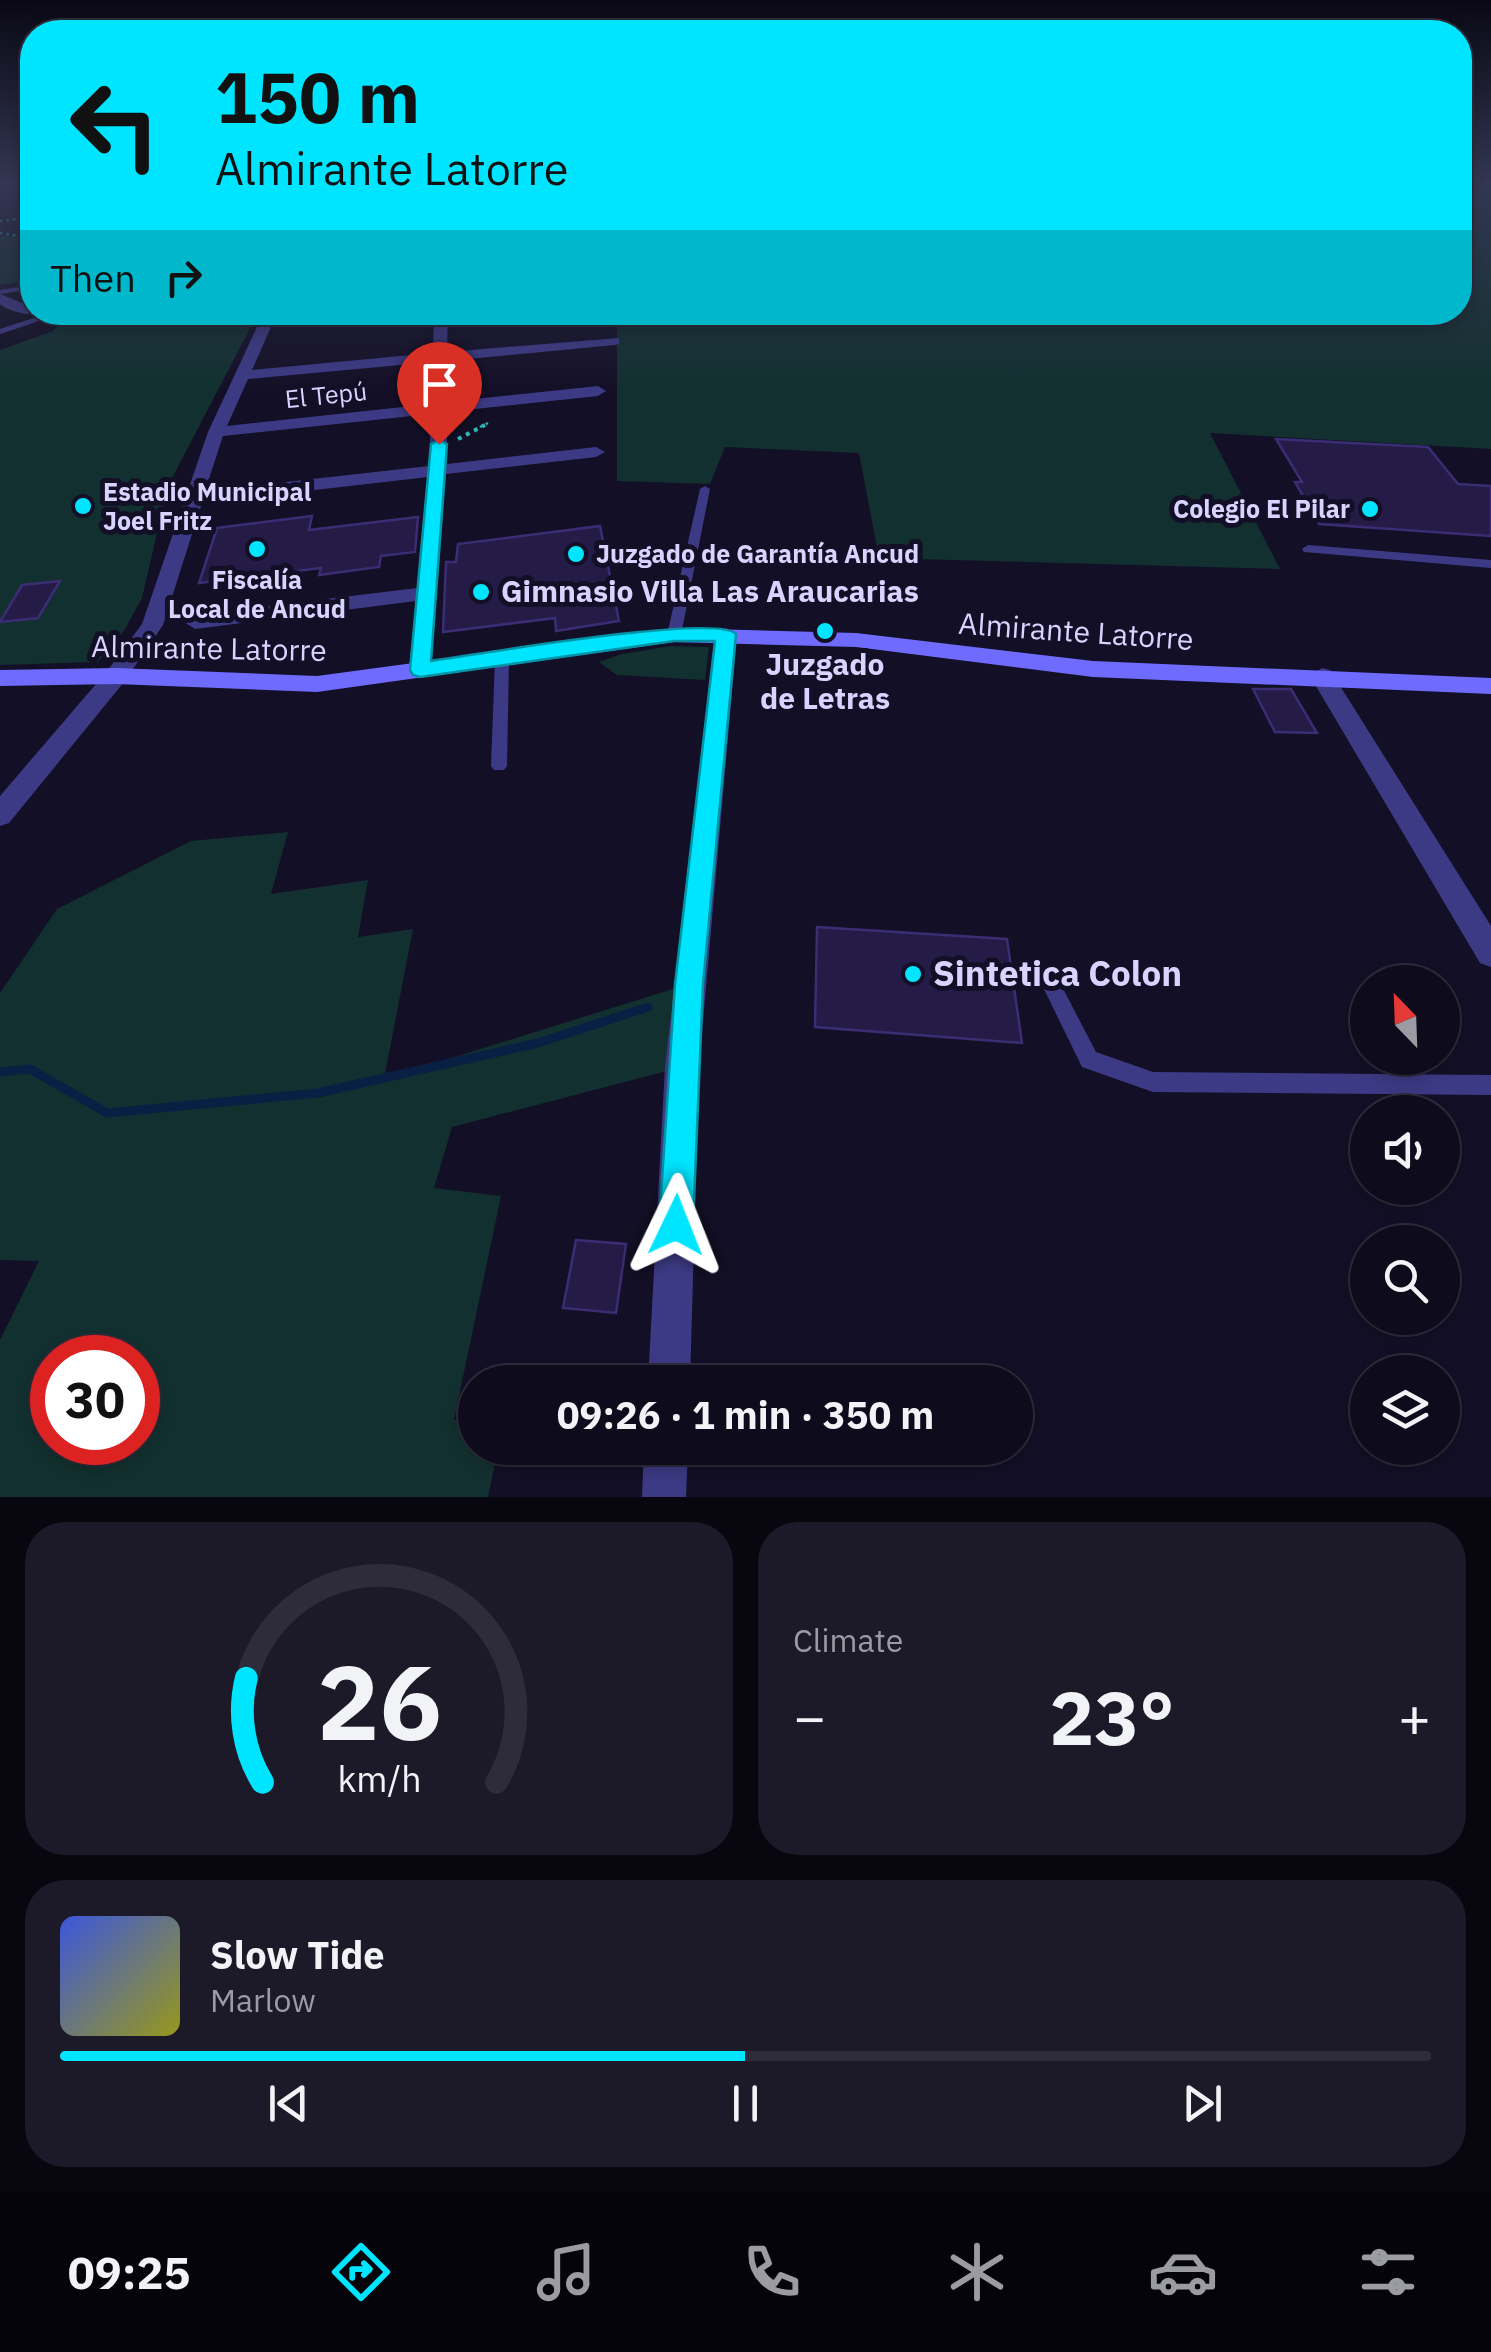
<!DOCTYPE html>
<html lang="en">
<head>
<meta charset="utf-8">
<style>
  :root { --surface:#0e0b1c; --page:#1c1929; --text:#f1f3f6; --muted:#9b9ba3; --line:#2e2b3b; --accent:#00e5ff }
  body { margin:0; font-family:"IBM Plex Sans",sans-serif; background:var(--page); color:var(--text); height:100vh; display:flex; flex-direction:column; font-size:38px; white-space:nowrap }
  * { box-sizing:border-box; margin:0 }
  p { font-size:32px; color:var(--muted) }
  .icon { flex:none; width:55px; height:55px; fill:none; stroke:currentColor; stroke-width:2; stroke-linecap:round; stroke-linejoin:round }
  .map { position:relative; height:1497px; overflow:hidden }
  .details { display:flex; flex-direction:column; gap:25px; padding:25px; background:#08060f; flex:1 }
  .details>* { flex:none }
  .hud { position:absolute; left:20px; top:20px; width:1452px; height:305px; border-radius:40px; box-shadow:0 5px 15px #0003,0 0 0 2px var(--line); background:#00e5ff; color:#111; overflow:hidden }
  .needle { width:65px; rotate:337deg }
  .tools { position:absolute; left:1350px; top:965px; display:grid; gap:20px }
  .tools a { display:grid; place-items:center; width:110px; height:110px; border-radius:50%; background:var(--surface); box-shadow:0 5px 15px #0003,0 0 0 2px var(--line); font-size:50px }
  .speed { position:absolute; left:30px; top:1335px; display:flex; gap:20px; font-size:50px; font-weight:700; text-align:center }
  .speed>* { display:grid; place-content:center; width:130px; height:130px; border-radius:50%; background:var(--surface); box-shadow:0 5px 15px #0003,0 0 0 2px var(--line); line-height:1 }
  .speed .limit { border:15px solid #d22; background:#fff; color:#111 }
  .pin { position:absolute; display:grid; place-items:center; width:85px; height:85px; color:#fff; margin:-102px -42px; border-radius:50% 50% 50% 0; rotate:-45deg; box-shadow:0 0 10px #0007 }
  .pin .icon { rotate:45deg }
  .me { position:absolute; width:110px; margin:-55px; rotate:2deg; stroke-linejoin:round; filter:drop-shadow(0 0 8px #0008) }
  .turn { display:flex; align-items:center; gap:35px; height:210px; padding:0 30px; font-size:45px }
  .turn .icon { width:130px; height:130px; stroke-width:2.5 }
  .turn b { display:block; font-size:70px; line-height:85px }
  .then { display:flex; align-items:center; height:95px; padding:0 30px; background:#0003; gap:20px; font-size:38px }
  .big { font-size:75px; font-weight:800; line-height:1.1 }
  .details .tile { flex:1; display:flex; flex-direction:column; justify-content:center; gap:15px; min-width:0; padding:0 35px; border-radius:40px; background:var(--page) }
  .details .dial { align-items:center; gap:0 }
  .dial svg { height:260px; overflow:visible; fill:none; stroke:var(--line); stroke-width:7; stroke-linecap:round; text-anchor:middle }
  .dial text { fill:var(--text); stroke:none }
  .song { display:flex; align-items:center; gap:30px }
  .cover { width:120px; height:120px; border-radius:15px; background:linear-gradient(135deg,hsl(230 70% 55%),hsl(60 70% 35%)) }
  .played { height:10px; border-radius:5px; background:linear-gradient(90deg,var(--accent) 50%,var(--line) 50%) }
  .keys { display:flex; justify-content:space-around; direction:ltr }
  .heat { display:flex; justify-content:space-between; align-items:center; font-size:55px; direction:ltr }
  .details .tiles { flex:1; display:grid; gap:25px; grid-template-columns:1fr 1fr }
  .tile:last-child { grid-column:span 2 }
  .trip { position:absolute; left:458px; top:1365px; width:575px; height:100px; border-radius:50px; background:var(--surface); box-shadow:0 5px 15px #0003,0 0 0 2px var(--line); font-weight:800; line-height:100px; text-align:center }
  .tab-bar { display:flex; height:160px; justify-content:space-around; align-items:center; background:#06040b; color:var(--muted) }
  .tab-bar .icon { width:70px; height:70px }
  .tab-bar .selected { color:var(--accent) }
  .tab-bar b { font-size:45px; color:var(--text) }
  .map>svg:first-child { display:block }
  .green { fill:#12302f; fill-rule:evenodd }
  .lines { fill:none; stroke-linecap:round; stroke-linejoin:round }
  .stream-far1 { stroke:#0a1f44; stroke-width:4 }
  .stream { stroke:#0a1f44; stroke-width:9 }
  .building { fill:#241b47; stroke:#3b2d73; stroke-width:2.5 }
  .path-far1 { stroke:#2fb8b0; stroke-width:2.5; stroke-dasharray:2.5 4; stroke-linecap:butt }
  .path { stroke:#2fb8b0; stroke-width:4; stroke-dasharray:4 5; stroke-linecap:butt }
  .service { fill:#3d3a85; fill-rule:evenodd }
  .minor { fill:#3d3a85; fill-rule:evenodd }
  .secondary { fill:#6f6bff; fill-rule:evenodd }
  .route { fill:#00e5ff; stroke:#0095a6; stroke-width:2.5 }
  .poi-dot { fill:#00e5ff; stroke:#130f26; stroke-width:4 }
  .labels { text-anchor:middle; stroke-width:10; stroke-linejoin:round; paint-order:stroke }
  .far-street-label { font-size:25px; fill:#d9d4ff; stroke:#130f26 }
  .far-poi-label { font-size:25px; font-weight:bold; fill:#d9d4ff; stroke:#130f26; text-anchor:start }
  .poi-label { font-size:30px; font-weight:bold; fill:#d9d4ff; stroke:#130f26; text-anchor:start }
  .street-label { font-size:30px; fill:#d9d4ff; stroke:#130f26 }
  .near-poi-label { font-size:35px; font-weight:bold; fill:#d9d4ff; stroke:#130f26; text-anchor:start }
</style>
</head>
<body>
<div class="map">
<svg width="1491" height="1497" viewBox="0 0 1491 1497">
  <rect width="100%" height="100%" fill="#130f26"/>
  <g class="green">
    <polygon points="1460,183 1491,183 1491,449 1210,433 1280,569 879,558 859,453 725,447 710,484 617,481 617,313 1460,312"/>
    <polygon points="0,235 32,237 32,280 0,285"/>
    <polygon points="81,313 258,313 168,486 142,598 124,631 98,662 0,665 0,350 53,331 70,314"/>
    <polygon points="671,646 709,647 705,680 617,675 599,662 622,654"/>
    <path d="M 288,832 L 271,894 L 368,880 L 358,937 L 413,929 L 384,1079 L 689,984 L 682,1067 L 452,1127 L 434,1188 L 501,1196 L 454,1420 L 475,1422 L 475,1448 L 498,1448 L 488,1497 L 0,1497 L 0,1340 L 39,1261 L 0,1260 L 0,993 L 57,909 L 191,841 ZM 52,1358 L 138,1358 L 138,1442 L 52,1442 Z"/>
  </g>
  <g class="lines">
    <polyline class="stream-far1" points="18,279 32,275"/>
    <polyline class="stream" points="0,1072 30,1069 107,1113 318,1093 538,1043 648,1007"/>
  </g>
  <g class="building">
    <polygon points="1276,439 1428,447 1458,484 1491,486 1491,536 1319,524 1295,482 1302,482"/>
    <polygon points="312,516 309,530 418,517 415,552 381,556 379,567 319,575 321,568 199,583 217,528"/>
    <polygon points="600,526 619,621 556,631 555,618 443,632 446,562 456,562 458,544"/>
    <polygon points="60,581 38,618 0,622 22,585"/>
    <polygon points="1253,689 1291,689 1317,733 1275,732"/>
    <polygon points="817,927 1007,939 1022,1043 815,1027"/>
    <polygon points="576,1240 626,1244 616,1313 563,1308"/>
  </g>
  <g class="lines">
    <g class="path-far1">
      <polyline points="0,221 32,217"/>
      <polyline points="0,233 32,238"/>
      <polyline points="480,427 488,423"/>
    </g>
    <polyline class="path" points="458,439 485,425"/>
    <g class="service">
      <polygon points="32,285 32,289 0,294 0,290"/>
      <polygon points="52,312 66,312 0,334 0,329"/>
      <polygon points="705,486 710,489 681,635 674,639 667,635 700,489"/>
      <polygon points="1308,545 1491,560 1491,568 1304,552 1302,549"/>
      <polygon points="502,654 509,659 507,766 504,770 494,770 491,766 495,659"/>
      <polygon points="1050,974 1057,977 1096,1052 1153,1072 1491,1075 1491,1095 1153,1092 1082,1067 1041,983 1043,977"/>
    </g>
    <g class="minor">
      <path d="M 0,294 L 32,307 L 32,312 L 38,312 C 28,317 9,311 0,304 Z"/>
      <path d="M 264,312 L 335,312 L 274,320 L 252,370 L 433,353 L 434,312 L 448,312 L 447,352 L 619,338 L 619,344 L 614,345 L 447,361 L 447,402 L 598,386 L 606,391 L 598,396 L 447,412 L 447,464 L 596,447 L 605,452 L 596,457 L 446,474 L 431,670 L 420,678 L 409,670 L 416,601 L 195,629 L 184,622 L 195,615 L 417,588 L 428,477 L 202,503 L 163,625 L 124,682 L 9,823 L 0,826 L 0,796 L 108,670 L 142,624 L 208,432 ZM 433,362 L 431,404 L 227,426 L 248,379 ZM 431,414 L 429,466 L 205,491 L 223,436 Z"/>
      <polygon points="726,628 737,635 699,1067 690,1382 648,1382 665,1067 715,635"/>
      <polygon points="1322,668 1330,670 1491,926 1491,967 1480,963 1310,676"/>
      <polygon points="644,1448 688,1448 686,1497 642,1497"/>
    </g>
    <polygon class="secondary" points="674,628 856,633 1093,661 1491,678 1491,694 1093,677 856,647 674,642 317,692 116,684 0,686 0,670 116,668 317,676"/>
  </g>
  <linearGradient id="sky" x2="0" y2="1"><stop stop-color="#0a0815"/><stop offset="0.47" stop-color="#333752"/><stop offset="1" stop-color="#333752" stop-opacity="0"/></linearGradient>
  <rect width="1491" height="392" fill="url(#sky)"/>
  <path class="route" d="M 439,440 L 447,444 L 431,661 C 474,655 716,613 736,634 L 703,984 L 693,1225 L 688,1237 L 676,1242 L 664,1237 L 659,1225 L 675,984 L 715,641 L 674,641 L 420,677 L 413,675 L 410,670 L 431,444 Z"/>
  <g class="poi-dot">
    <circle cx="83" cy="506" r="10"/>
    <circle cx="1370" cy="509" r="10"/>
    <circle cx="257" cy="549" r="10"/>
    <circle cx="576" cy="554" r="10"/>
    <circle cx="481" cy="592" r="10"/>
    <circle cx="825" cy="631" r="10"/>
    <circle cx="913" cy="974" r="10"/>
  </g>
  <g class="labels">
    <g class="far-street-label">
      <text transform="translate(326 395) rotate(-6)" y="9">El Tepú</text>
    </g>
    <g class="far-poi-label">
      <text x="103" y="501">Estadio Municipal<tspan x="103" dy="29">Joel Fritz</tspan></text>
      <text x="1350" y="518" text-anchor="end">Colegio El Pilar</text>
      <text x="596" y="563">Juzgado de Garantía Ancud</text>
      <text x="257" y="589" text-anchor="middle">Fiscalía<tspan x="257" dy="29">Local de Ancud</tspan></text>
    </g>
    <g class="poi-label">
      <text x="501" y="602">Gimnasio Villa Las Araucarias</text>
      <text x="825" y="675" text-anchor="middle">Juzgado<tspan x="825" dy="34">de Letras</tspan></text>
    </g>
    <g class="street-label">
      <text transform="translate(1076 632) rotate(4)" y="10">Almirante Latorre</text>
      <text transform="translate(209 649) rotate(1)" y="10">Almirante Latorre</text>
    </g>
    <g class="near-poi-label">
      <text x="933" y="986">Sintetica Colon</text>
    </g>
  </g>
</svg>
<div class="tools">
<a><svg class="needle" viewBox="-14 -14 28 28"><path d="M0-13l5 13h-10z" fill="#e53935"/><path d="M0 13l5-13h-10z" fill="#9b9ba3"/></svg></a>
<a><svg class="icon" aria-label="sound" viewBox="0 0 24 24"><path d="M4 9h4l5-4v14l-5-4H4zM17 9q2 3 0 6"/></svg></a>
<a><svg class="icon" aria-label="search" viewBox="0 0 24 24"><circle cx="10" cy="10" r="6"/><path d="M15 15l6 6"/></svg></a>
<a><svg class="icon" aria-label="layers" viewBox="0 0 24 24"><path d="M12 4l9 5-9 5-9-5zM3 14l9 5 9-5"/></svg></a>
</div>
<div class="speed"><div class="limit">30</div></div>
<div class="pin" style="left:439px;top:444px;background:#d93025"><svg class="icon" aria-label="arrive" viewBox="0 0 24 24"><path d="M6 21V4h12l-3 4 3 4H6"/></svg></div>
<svg class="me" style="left:676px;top:1225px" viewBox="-20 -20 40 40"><path d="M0-17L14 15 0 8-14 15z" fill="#00e5ff" stroke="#fff" stroke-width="4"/></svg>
<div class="trip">09:26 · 1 min · 350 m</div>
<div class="hud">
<div class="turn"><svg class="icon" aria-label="left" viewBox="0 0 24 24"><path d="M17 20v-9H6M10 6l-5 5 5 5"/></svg><div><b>150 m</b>Almirante Latorre</div></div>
<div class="then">Then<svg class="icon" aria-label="right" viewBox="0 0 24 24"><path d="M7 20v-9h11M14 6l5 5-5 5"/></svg></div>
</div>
</div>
<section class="details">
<div class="tiles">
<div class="tile dial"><svg viewBox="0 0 100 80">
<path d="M14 69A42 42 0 1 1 86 69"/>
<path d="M14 69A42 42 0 0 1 9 37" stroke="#00e5ff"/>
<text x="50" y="56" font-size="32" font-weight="700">26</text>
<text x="50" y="72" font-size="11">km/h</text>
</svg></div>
<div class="tile"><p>Climate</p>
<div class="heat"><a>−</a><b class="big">23°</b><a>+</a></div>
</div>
<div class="tile">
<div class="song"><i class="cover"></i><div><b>Slow Tide</b><p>Marlow</p></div></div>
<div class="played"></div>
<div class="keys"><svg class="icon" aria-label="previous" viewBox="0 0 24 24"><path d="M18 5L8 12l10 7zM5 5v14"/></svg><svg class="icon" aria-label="pause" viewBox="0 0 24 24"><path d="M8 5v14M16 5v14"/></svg><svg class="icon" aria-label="next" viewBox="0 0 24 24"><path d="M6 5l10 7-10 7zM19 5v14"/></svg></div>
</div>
</div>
</section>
<nav class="tab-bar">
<b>09:25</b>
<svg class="icon selected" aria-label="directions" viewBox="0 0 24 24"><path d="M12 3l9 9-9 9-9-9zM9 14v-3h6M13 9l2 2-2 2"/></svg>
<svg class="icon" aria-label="music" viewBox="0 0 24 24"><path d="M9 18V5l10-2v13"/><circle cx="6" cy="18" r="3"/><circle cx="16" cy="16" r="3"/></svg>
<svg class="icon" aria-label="phone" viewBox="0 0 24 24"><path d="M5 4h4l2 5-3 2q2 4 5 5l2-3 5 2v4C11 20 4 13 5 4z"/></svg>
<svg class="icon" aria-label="climate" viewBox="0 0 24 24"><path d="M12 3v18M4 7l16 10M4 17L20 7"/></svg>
<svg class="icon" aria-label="car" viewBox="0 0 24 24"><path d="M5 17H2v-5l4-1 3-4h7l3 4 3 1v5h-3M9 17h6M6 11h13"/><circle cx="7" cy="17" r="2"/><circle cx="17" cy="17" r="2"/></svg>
<svg class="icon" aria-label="filters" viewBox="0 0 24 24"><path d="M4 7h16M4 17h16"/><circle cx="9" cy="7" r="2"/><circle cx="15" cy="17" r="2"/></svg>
</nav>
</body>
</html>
